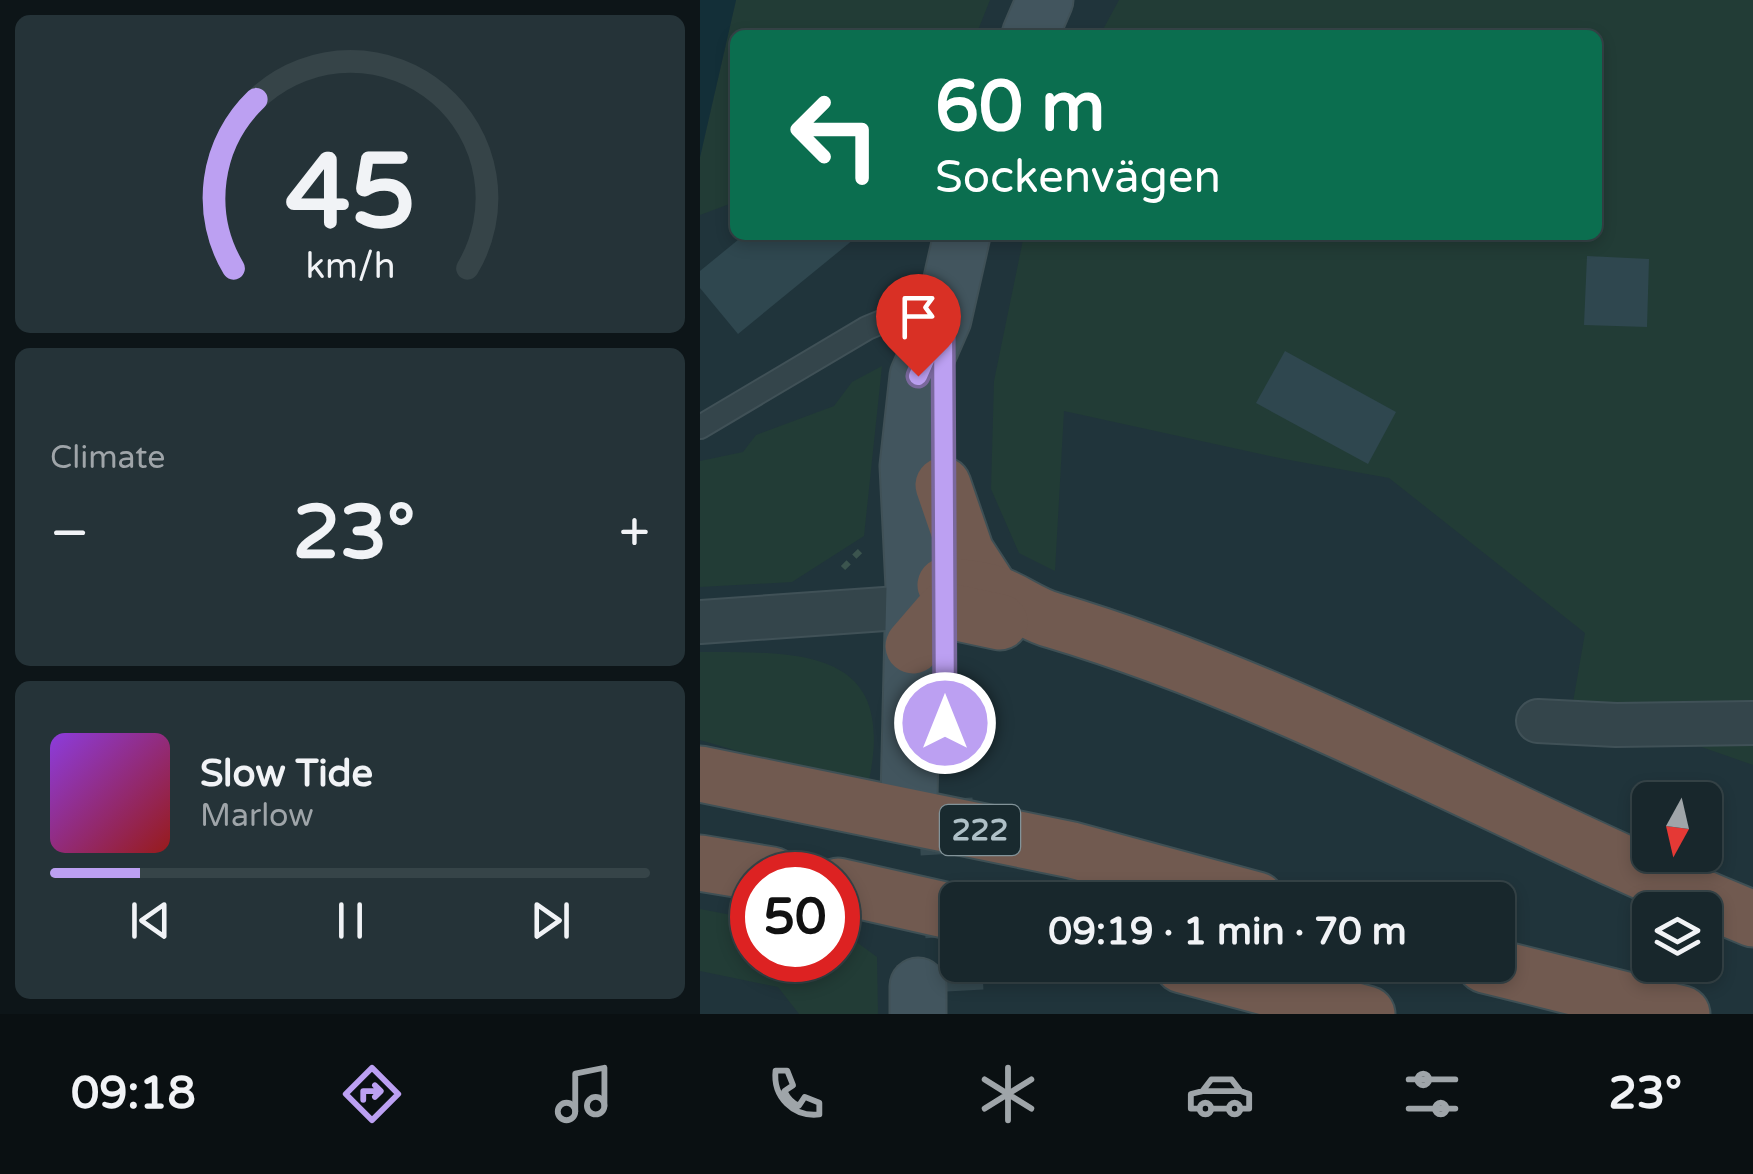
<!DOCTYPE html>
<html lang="en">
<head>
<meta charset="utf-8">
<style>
  :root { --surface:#18272c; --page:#253338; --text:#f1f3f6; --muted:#9fa5a9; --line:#364448; --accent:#bca0f2 }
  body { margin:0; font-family:"Varela Round",sans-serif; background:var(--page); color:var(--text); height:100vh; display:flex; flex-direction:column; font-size:38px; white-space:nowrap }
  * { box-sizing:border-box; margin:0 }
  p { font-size:32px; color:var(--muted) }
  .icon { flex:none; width:55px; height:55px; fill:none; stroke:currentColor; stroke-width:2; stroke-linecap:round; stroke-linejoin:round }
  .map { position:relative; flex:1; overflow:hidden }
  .sheet { display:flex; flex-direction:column; gap:15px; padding:15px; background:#0d1518; width:700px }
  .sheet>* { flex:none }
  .banner { position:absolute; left:30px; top:30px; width:872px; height:210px; border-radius:15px; box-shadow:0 5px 15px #0003,0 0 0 2px var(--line); background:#0b6e4f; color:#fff; overflow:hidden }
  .needle { width:65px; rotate:188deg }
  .fabs { position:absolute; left:932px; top:782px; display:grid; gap:20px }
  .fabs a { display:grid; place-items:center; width:90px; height:90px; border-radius:15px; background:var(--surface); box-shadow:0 5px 15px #0003,0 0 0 2px var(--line); font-size:50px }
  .speed { position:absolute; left:30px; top:852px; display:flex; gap:20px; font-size:50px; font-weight:700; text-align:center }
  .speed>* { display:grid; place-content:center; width:130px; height:130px; border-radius:50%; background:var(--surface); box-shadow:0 5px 15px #0003,0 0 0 2px var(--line); line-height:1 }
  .speed .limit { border:15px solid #d22; background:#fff; color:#111 }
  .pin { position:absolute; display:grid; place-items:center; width:85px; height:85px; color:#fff; margin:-102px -42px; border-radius:50% 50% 50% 0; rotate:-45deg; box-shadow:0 0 10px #0007 }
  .pin .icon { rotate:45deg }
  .me { position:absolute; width:110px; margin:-55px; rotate:0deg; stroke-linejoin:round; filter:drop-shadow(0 0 8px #0008) }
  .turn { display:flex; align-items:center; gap:35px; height:210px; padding:0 40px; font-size:45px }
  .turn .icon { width:130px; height:130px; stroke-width:2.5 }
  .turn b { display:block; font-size:70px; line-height:85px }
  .big { font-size:75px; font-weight:700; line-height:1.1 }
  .sheet .widget { flex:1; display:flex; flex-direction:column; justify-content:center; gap:15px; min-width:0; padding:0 35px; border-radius:15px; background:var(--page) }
  .sheet .dial { align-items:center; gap:0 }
  .dial svg { height:260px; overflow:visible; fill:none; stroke:var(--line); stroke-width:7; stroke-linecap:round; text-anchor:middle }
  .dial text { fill:var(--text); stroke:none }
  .song { display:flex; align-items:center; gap:30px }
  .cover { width:120px; height:120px; border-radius:15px; background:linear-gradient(135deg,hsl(270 70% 55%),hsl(0 70% 35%)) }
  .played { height:10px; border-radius:5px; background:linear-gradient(90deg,var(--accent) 15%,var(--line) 15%) }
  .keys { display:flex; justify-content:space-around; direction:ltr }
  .heat { display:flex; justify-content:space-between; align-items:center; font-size:55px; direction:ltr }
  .trip { position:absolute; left:240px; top:882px; width:575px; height:100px; border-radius:15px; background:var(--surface); box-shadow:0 5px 15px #0003,0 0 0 2px var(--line); font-weight:700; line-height:100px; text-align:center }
  .dock { display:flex; height:160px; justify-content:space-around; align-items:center; background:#0a1012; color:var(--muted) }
  .dock .icon { width:70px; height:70px }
  .dock .active { color:var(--accent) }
  .dock b { font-size:45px; color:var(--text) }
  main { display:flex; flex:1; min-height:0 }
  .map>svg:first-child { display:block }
  .green { fill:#223c36 }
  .water { fill:#132f38 }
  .building { fill:#2f474f }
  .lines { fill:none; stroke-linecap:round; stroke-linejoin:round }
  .secondary-tunnel { stroke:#354950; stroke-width:55; stroke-dasharray:55 28; stroke-linecap:butt }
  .lane-casing { stroke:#405157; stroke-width:26 }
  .street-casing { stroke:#405157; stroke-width:46 }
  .secondary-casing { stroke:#405157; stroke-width:59 }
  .highway-casing { stroke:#3f5055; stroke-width:59 }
  .path { stroke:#3b544e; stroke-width:6; stroke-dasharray:8 8; stroke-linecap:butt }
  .lane { stroke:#34454b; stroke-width:22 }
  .street { stroke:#34454b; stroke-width:42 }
  .secondary { stroke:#42555e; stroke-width:55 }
  .highway { stroke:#715a50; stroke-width:55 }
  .route-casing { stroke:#7a689d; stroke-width:25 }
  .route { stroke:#bca0f2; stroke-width:18 }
  .labels { text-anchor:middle; stroke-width:10; stroke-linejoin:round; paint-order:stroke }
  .shield { fill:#192a2f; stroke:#829399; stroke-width:2.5 }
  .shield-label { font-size:30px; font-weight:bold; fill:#afc0c7 }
</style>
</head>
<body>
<main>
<section class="sheet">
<div class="widget dial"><svg viewBox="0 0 100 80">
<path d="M14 69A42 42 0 1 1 86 69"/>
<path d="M14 69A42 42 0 0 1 21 17" stroke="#bca0f2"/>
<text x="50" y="56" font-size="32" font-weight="700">45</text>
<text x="50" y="72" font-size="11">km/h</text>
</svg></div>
<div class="widget"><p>Climate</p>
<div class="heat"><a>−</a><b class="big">23°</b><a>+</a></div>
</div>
<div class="widget">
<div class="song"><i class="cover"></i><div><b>Slow Tide</b><p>Marlow</p></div></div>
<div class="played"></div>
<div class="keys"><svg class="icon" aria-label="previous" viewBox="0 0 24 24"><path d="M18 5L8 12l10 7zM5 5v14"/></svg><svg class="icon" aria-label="pause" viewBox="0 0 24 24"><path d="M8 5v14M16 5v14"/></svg><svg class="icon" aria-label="next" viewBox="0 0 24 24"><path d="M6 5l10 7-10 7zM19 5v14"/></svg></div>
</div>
</section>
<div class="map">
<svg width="1053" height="1014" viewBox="0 0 1053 1014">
  <rect width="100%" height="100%" fill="#20343b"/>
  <g class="green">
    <polygon points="36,0 290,0 276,35 35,35 35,202 0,215 0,157"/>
    <polygon points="419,0 1053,0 1053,765 873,702 885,633 689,478 584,459 364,411 355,571 319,553 291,489 294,381 324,235 898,235 898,35 400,35"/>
    <polygon points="182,366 164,536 92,582 0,587 0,461 43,452 56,435 134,406 152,382"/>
    <path d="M 0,652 C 104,652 201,648 167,789 L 0,740 Z"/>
    <polygon points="0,909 52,919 52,960 138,960 138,936 151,938 177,957 178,1014 99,1014 78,987 0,971"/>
  </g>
  <polygon class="water" points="0,0 36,0 0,157"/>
  <g class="building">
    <polygon points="44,235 159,235 38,334 0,288 0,271"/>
    <polygon points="887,256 949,259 947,327 884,325"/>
    <polygon points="585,351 696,412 668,464 556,403"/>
  </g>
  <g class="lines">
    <polyline class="secondary-tunnel" points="245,799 256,991"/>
    <defs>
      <polyline id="lane" points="0,427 167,328 201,314 243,319"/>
      <g id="street">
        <polyline points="0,622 213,607"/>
        <polyline points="838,721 916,725 1053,723"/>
      </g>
      <g id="secondary">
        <polyline points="330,35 345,0"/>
        <polyline points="209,797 214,587 208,466 218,376 243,319 262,235"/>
        <polyline points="218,986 218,1014"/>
      </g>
      <g id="highway">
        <polyline points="243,485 266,552 292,592"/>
        <path d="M 245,585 C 260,587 276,588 290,592 C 312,598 330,614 352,620 C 597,693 817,823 1053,919"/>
        <polyline points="213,646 244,610 300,622"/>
        <polyline points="0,774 372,850 557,900"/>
        <polyline points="0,863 72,875"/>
        <polyline points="138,886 258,913"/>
        <polyline points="482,965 667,1014"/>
        <polyline points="785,965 982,1014"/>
      </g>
    </defs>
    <use href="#lane" class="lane-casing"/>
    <use href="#street" class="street-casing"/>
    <use href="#secondary" class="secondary-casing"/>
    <use href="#highway" class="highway-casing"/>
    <polyline class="path" points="143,568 163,548"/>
    <use href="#lane" class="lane"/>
    <use href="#street" class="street"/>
    <use href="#secondary" class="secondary"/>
    <use href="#highway" class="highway"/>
  </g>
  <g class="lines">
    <defs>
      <polyline id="route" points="218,376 243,319 245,723"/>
    </defs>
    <use href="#route" class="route-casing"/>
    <use href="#route" class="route"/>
  </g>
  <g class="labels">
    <rect class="shield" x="240" y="805" width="80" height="50" rx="8"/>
    <g class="shield-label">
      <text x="280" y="840">222</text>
    </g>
  </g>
</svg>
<div class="fabs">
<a><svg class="needle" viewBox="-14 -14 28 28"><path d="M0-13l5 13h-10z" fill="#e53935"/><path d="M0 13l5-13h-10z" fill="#9fa5a9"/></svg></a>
<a><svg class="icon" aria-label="layers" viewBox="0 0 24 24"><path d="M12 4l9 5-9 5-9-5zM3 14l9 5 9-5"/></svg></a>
</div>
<div class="speed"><div class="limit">50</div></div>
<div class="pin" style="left:218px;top:376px;background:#d93025"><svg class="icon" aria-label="arrive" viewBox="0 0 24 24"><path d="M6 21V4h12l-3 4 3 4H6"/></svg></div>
<svg class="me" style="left:245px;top:723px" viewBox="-20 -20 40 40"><circle r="17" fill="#bca0f2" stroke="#fff" stroke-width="3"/><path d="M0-11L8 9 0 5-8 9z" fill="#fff"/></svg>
<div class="trip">09:19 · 1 min · 70 m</div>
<div class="banner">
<div class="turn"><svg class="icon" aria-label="left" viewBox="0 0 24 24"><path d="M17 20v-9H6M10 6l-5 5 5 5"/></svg><div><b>60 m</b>Sockenvägen</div></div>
</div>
</div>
</main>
<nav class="dock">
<b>09:18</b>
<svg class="icon active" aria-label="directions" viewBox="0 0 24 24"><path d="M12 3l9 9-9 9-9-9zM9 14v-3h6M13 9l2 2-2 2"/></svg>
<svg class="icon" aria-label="music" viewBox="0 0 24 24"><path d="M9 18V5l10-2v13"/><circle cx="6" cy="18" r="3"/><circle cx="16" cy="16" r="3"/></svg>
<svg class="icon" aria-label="phone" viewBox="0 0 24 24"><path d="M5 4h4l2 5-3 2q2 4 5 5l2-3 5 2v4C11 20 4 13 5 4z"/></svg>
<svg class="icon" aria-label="climate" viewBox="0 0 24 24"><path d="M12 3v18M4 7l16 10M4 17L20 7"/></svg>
<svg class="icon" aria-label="car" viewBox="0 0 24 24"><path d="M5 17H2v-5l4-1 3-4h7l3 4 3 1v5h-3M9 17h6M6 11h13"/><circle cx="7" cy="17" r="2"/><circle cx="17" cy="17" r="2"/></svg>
<svg class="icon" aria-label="filters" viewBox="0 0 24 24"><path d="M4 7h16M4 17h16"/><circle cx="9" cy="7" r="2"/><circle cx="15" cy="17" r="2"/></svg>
<b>23°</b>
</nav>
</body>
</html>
